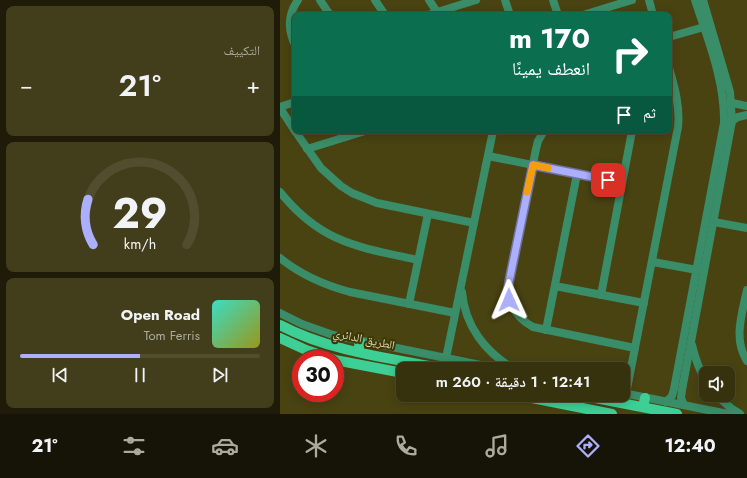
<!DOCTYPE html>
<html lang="ar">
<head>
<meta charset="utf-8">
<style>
  :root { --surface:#37320e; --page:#423e1c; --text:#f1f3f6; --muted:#aaaa9e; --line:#514d2e; --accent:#acaffb }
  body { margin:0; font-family:Jost,"Noto Naskh Arabic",sans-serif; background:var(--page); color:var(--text); direction:rtl; height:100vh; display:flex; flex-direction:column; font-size:15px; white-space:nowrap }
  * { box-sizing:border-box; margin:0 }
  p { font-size:13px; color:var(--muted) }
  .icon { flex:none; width:22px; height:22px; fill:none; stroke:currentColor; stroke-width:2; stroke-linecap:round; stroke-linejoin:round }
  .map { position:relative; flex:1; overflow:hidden; direction:ltr }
  .drawer { display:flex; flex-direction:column; gap:6px; padding:6px; background:#1e1c08; width:280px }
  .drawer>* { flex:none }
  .top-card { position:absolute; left:12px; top:12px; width:380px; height:122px; border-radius:8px; box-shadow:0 2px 10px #0003,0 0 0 1px var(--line); direction:rtl; background:#0b6e4f; color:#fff; overflow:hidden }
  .controls { position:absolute; left:419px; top:366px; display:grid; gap:8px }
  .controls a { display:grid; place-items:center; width:36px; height:36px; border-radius:8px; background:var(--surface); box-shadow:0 2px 10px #0003,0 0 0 1px var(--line); font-size:20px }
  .speed { position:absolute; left:12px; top:350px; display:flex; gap:8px; font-size:20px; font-weight:700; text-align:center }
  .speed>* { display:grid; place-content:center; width:52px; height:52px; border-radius:50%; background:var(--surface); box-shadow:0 2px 10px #0003,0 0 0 1px var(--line); line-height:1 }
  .speed .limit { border:6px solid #d22; background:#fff; color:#111 }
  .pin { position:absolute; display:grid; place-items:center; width:34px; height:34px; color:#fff; margin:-17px; border-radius:8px; box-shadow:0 2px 6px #0006 }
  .me { position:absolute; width:44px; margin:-22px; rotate:359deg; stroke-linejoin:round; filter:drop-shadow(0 0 3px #0008) }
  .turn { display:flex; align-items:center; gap:14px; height:84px; padding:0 16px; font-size:18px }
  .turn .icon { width:52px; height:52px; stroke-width:2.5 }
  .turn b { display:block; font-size:28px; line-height:34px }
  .then { display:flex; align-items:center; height:38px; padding:0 16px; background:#0003; gap:8px; font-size:15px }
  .big { font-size:30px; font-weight:600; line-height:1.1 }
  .drawer .widget { flex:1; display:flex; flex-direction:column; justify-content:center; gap:6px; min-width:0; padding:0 14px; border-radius:8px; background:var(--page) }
  .drawer .dial { align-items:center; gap:0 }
  .dial svg { height:104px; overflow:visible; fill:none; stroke:var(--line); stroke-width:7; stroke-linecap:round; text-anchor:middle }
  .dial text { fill:var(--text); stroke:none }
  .song { display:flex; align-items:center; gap:12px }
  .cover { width:48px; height:48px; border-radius:6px; background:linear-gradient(135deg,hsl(170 70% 55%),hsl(60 70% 35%)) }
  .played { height:4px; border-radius:2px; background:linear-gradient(90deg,var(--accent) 50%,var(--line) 50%) }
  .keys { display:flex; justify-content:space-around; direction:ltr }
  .heat { display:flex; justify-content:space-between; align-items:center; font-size:22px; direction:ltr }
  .trip { position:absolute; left:116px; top:362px; width:234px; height:40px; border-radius:8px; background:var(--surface); box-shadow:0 2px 10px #0003,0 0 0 1px var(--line); font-weight:600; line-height:40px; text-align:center; direction:rtl }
  .menu { display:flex; height:64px; justify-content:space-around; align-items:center; background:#161406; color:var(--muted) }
  .menu .icon { width:28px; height:28px }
  .menu .current { color:var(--accent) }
  .menu b { font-size:18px; color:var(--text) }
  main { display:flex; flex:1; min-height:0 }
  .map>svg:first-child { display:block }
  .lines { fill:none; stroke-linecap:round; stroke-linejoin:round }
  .minor { stroke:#3a8d69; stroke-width:8 }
  .major { stroke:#3dcf95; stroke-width:10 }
  .route-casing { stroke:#7072a3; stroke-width:10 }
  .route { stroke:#acaffb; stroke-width:7 }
  .slow { stroke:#f59e0b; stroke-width:7 }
  .labels { text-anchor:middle; stroke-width:4; stroke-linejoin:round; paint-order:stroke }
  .street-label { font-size:12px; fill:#dcd8b9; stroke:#3e3804 }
</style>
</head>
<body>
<main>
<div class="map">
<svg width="467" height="414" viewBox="0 0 467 414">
  <rect width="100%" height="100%" fill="#494312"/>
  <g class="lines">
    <g class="minor">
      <polyline points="40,0 50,15"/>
      <polyline points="95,0 105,15"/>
      <polyline points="149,0 157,12"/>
      <polyline points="225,0 230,15"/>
      <polyline points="273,0 278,15"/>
      <polyline points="369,0 373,15"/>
      <polyline points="148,15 196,0"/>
      <polyline points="303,15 352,0"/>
      <polyline points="389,37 424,27"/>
      <path d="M 15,45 C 8,30 8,14 18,0"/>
      <polyline points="452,103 467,106"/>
      <polyline points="0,107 15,102"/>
      <polyline points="0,108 15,131"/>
      <polyline points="452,121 458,117 467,115"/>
      <polyline points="15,131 41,168 61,186 72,193 97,203 194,223"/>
      <path d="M 264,131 L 258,141 L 256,149 L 229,282 C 227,303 235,317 253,327 L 355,348"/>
      <polyline points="27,149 85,131"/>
      <polyline points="208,156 342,183"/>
      <path d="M 0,192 C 41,243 78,247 138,260"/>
      <polyline points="434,222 467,228"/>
      <path d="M 0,258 C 21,275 44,285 70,292 L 175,313"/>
      <polyline points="373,262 417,270"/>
      <polyline points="275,286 364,303"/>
      <path d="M 467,290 C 462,314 453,339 467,361"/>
      <path d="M 182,292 C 185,326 205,352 234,369"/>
      <polyline points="321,295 352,131"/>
      <polyline points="129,304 148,214"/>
      <polyline points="0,313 22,324 53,335 220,369"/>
      <polyline points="266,330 297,174"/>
      <path d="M 412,345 C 415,358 419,370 426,381"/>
      <polyline points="166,358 213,131"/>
      <polyline points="343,393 448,414"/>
      <path d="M 346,394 L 398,127 C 400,107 395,88 389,68"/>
      <polyline points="436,395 452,409 460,414"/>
      <path d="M 386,402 L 392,396 L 394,389 L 444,123 C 445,81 428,40 415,0"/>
      <polyline points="404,405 401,398 402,390 452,121 450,92 423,0"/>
    </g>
    <g class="major">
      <path d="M 0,325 C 51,352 110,358 166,369"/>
      <polyline points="0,338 26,350 53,359"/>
      <polyline points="78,352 80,341"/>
      <polyline points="55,360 123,373"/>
      <polyline points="237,395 332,414"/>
      <polyline points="300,395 397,414"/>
      <polyline points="363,407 365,398"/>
    </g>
  </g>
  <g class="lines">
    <defs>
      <polyline id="route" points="229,300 228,291 229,282 253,165 328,180"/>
    </defs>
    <use href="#route" class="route-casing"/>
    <use href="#route" class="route"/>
    <polyline class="slow" points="247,192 253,165 268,168"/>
  </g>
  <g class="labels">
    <g class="street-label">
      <text transform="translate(84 339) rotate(12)" y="4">الطريق الدائري</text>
    </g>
  </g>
</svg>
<div class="controls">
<a><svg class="icon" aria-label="sound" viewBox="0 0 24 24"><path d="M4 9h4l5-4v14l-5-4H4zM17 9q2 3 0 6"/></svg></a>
</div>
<div class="speed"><div class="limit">30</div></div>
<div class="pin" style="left:328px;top:180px;background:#d93025"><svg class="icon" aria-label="arrive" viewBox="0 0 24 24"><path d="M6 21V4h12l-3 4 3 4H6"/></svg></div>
<svg class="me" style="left:229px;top:300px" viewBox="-20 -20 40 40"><path d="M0-17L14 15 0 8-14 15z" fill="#acaffb" stroke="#fff" stroke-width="4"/></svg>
<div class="trip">12:41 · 1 دقيقة · 260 m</div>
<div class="top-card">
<div class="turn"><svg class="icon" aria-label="right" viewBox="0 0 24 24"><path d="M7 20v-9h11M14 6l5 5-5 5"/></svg><div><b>170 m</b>انعطف يمينًا</div></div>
<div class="then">ثم<svg class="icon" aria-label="arrive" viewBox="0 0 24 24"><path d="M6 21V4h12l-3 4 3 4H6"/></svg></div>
</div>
</div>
<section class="drawer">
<div class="widget"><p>التكييف</p>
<div class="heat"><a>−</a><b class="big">21°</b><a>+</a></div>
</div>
<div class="widget dial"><svg viewBox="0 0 100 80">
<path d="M14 69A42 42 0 1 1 86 69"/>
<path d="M14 69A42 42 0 0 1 10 34" stroke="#acaffb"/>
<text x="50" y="56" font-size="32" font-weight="700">29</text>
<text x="50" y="72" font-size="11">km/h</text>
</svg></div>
<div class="widget">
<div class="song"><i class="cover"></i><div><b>Open Road</b><p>Tom Ferris</p></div></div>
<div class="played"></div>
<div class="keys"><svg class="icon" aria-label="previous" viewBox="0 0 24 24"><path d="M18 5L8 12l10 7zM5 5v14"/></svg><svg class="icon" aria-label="pause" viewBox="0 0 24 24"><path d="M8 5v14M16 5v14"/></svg><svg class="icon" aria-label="next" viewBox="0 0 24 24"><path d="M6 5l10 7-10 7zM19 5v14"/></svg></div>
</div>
</section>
</main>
<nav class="menu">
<b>12:40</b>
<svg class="icon current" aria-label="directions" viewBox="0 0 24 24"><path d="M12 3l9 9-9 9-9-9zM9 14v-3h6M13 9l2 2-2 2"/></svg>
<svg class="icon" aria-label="music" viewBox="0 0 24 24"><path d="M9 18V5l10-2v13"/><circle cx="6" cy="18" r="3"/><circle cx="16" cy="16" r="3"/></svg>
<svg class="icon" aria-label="phone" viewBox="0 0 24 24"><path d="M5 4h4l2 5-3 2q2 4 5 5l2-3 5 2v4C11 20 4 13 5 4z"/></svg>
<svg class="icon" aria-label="climate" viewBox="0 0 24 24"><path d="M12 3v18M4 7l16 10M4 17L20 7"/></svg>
<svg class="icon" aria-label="car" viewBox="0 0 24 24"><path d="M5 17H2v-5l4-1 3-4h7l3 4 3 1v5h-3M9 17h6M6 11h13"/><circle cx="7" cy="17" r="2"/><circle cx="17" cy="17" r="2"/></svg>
<svg class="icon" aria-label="filters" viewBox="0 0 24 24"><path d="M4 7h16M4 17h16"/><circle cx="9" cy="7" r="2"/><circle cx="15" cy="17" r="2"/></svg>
<b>21°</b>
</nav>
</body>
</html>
